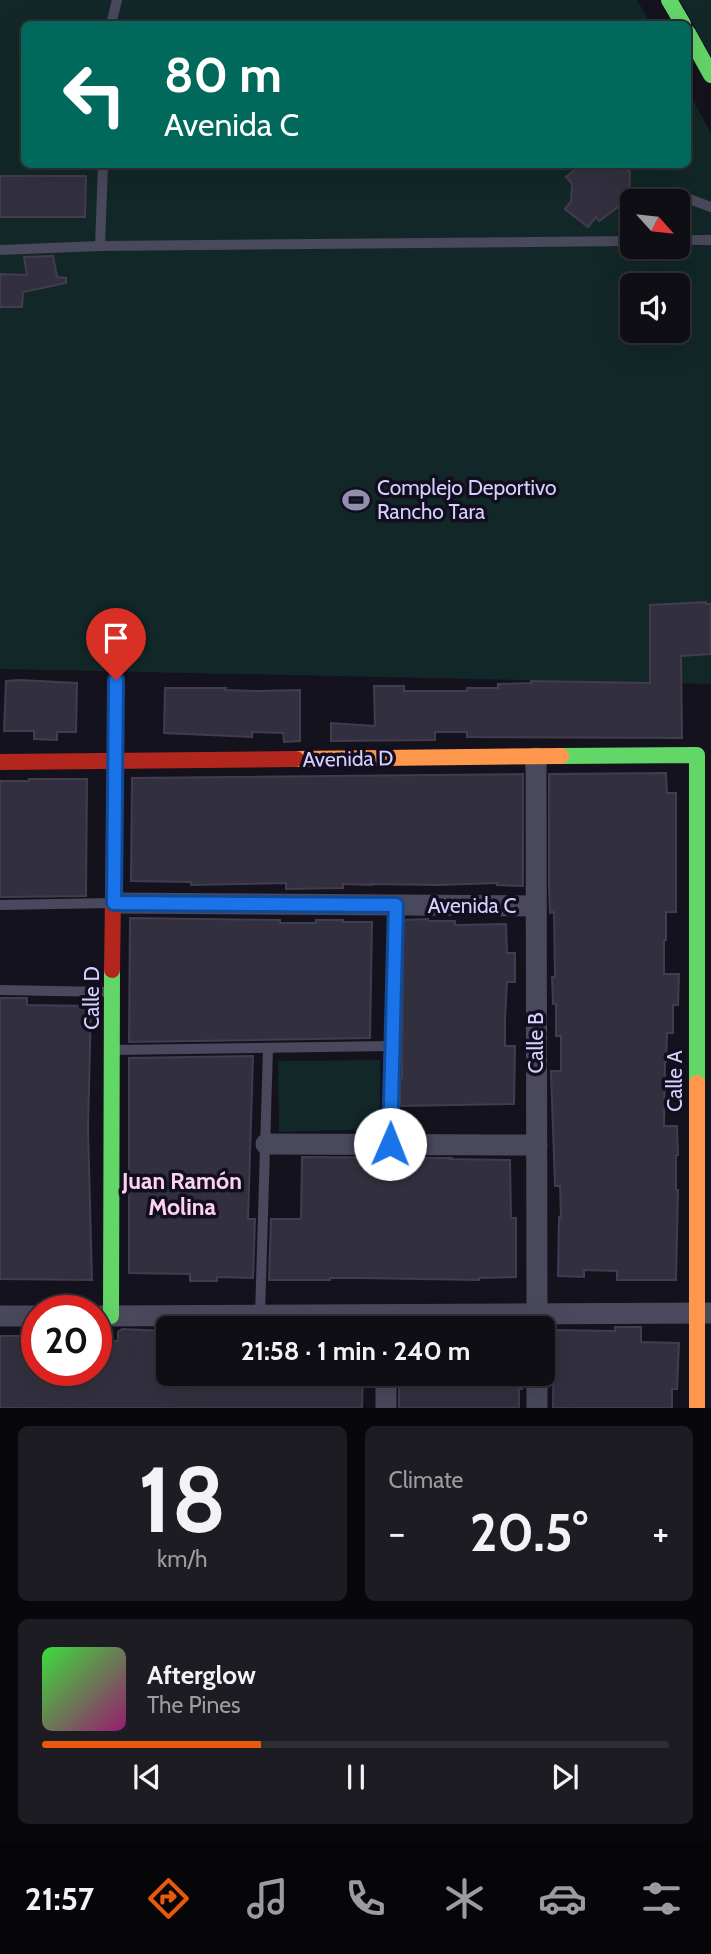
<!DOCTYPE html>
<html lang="en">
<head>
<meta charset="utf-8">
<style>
  :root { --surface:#0f0e15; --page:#1d1c22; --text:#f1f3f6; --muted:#9b9ca0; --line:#2f2e34; --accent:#ea580c }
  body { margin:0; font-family:Cabin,sans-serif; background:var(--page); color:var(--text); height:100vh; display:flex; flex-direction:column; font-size:26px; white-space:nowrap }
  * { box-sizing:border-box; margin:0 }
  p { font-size:23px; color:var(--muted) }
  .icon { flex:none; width:38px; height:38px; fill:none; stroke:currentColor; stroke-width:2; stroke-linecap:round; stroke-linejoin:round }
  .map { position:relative; height:1408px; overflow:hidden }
  .side { display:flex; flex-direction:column; gap:18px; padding:18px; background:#08080c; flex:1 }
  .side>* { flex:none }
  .hud { position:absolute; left:21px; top:21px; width:670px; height:147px; border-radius:10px; box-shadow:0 7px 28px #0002,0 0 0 2px var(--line); background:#00695c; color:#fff; overflow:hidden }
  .needle { width:46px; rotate:117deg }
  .buttons { position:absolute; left:620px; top:189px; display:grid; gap:14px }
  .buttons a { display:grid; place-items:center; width:70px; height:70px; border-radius:10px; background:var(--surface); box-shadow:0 7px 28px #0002,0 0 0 2px var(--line); font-size:35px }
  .speed { position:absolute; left:21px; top:1295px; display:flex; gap:14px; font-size:35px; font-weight:700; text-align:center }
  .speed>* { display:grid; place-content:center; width:91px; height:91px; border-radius:50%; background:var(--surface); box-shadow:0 7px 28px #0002,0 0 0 2px var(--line); line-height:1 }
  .speed .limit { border:10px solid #d22; background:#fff; color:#111 }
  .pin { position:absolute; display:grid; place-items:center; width:60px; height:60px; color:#fff; margin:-72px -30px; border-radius:50% 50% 50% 0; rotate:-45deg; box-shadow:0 0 7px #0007 }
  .pin .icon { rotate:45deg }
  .me { position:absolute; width:77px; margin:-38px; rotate:1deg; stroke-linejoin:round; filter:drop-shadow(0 0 5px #0008) }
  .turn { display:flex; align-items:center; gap:24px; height:147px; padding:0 28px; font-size:32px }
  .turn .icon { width:91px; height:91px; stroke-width:2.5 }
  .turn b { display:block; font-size:49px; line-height:60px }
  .big { font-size:52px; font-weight:700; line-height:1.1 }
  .side .card { flex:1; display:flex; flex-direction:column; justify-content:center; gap:10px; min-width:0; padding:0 24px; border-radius:10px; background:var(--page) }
  .side .dial { align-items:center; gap:0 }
  .dial b { font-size:91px; line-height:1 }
  .song { display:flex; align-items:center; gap:21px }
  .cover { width:84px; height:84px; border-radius:10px; background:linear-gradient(135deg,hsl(120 70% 55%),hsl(320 70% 35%)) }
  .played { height:7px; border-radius:4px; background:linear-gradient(90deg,var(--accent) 35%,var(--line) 35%) }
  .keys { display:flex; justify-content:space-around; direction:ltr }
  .heat { display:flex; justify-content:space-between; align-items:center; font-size:38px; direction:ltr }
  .side .tiles { flex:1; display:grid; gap:18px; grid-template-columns:1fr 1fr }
  .card:last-child { grid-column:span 2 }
  .trip { position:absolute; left:156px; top:1316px; width:399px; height:70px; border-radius:10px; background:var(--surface); box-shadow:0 7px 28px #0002,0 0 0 2px var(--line); font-weight:700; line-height:70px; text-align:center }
  .tab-bar { display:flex; height:112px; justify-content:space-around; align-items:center; background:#060608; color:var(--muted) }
  .tab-bar .icon { width:49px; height:49px }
  .tab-bar .on { color:var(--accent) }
  .tab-bar b { font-size:32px; color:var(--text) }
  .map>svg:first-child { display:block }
  .green { fill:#122727; fill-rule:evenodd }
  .building { fill:#32303e; stroke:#413c4f; stroke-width:2 }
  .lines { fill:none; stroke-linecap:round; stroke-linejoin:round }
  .lane { stroke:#49485c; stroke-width:10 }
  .street { stroke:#49485c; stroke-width:21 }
  .fast { stroke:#63d668; stroke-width:16 }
  .slow { stroke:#ff974d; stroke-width:16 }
  .jam { stroke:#b3261e; stroke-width:16 }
  .route-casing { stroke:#114b97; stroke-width:18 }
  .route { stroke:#1a73e8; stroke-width:12 }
  .labels { text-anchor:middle; stroke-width:7; stroke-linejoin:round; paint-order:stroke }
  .poi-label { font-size:21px; fill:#d6d0fc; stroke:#120e20; text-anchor:start }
  .street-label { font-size:21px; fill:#d6d0fc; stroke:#120e20 }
  .neighbourhood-label { font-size:23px; font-weight:bold; fill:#fcd2ec; stroke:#120e20 }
</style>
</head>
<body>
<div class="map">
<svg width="711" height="1408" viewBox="0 0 711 1408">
  <rect width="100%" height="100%" fill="#14121c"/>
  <g class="green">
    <path d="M 0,0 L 637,0 L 651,24 L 24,24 L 24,164 L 688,164 L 688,91 L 711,133 L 711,684 L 0,669 ZM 632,201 L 677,201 L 677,247 L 632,247 ZM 632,285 L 677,285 L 677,331 L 632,331 Z"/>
    <polygon points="680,0 711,0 711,56"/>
    <polygon points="380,1060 380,1129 279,1132 278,1061"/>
  </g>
  <g class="building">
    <polygon points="582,164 621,164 630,172 629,199 599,221 596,217 588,227 565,209 571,201 572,184 566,177"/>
    <polygon points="0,176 86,176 85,217 0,217"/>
    <polygon points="53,256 57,277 66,278 66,283 23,292 22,307 0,307 0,274 27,275 24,257"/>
    <polygon points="706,602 706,604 711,604 711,654 681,656 682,738 467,737 467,732 435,732 435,740 331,741 331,723 375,726 374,686 404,686 404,691 467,691 467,688 498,688 498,684 531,683 531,681 650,683 650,605"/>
    <polygon points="20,680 77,683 76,732 57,732 57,740 34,739 34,731 4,731 6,681"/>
    <polygon points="165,688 226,688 225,690 258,691 300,690 300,741 284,742 283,733 252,732 252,737 164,733"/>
    <polygon points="666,773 667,793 676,793 676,912 666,912 666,940 664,940 664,974 679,974 678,1005 673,1005 673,1033 667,1033 666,1062 665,1062 664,1126 677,1126 678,1155 676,1155 676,1190 678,1190 676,1280 617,1280 617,1271 584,1270 584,1277 558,1276 559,1217 561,1218 560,1186 555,1186 551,1071 561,1071 561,1036 556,1036 556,1004 553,1004 552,977 555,977 554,912 550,913 549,886 549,774"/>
    <polygon points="523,774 523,886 497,885 497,883 438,885 372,884 372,885 343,884 343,888 286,889 286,883 191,885 191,882 131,881 132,778"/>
    <polygon points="29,779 87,779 86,896 0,897 0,781 29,781"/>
    <polygon points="130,918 280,920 280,923 316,923 316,920 343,920 343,922 372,922 370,1038 129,1042"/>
    <polygon points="428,919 428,921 455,921 455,925 506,924 507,953 515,953 515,982 507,982 505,1020 505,1046 515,1046 514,1104 400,1106 400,1078 402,1078 403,920"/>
    <polygon points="0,998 27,998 27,1005 91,1006 88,1128 92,1280 0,1279"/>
    <polygon points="253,1056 248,1219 255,1219 253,1278 217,1277 217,1281 190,1281 190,1274 129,1273 129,1058"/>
    <polygon points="302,1157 451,1158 450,1159 510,1160 511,1218 516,1218 516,1277 479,1278 479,1280 359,1278 330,1278 330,1280 269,1280 271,1219 301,1219"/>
    <polygon points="615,1327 641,1327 641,1342 679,1343 677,1389 672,1389 672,1408 553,1408 554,1330 615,1331"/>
    <polygon points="122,1329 168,1331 168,1374 363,1374 362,1408 0,1408 0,1336 37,1336 37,1370 96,1370 96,1341 118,1341 118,1332"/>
    <polygon points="399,1374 523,1374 522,1389 519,1389 519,1408 399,1408"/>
  </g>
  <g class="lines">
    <g class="lane">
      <polyline points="111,24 117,0"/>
      <polyline points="673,193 711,207"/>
      <polyline points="677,240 711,240"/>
      <polyline points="100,246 103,164"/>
      <polyline points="0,250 100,246 632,241"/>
      <polyline points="0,905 111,903"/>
      <polyline points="0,990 109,992"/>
      <polyline points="113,1050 392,1046"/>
      <polyline points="390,1144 396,905"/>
      <polyline points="260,1315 268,1048"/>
    </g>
    <g class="street">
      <polyline points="536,758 537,1326"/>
      <polyline points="114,903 536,906"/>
      <polyline points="266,1144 537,1145"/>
      <polyline points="0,1316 37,1316"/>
      <polyline points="97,1316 709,1313"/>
      <polyline points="537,1374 537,1408"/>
      <polyline points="386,1408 386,1374"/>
    </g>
    <g class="fast">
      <polyline points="669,0 683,24"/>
      <polyline points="688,33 711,75"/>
      <polyline points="561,756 697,755 697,1083"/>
      <polyline points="111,1316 112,970"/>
    </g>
    <g class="slow">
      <polyline points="296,759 561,756"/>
      <polyline points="697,1083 697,1408"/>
    </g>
    <g class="jam">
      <polyline points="0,762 296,759"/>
      <polyline points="112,970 116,680"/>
    </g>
  </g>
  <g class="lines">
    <defs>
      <polyline id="route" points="116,680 114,903 396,905 390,1144"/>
    </defs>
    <use href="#route" class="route-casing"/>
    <use href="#route" class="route"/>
  </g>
  <defs>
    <symbol id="stadium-bare" viewBox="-9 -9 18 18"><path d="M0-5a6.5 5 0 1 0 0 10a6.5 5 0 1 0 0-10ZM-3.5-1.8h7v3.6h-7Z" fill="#928eae" stroke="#120e20" stroke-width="2.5" paint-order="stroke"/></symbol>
  </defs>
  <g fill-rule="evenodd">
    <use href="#stadium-bare" x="337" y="481" width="38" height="38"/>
  </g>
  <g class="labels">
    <g class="poi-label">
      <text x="377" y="495">Complejo Deportivo<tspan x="377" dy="24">Rancho Tara</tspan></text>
    </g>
    <g class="street-label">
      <text transform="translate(348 759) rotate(-1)" y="7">Avenida D</text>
      <text x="472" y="913">Avenida C</text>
      <text transform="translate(92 998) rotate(-90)" y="7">Calle D</text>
      <text transform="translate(536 1043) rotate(-90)" y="7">Calle B</text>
      <text transform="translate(675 1081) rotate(-90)" y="7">Calle A</text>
    </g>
    <g class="neighbourhood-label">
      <text x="182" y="1189">Juan Ramón<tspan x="182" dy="26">Molina</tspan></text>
    </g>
  </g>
</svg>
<div class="buttons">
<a><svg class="needle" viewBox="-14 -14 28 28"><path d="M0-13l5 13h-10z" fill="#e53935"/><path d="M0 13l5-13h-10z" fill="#9b9ca0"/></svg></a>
<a><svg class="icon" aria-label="sound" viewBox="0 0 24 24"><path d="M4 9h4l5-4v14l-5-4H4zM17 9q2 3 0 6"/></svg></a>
</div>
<div class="speed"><div class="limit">20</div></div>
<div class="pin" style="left:116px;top:680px;background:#d93025"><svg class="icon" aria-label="arrive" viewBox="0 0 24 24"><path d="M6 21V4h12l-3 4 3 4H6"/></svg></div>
<svg class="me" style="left:390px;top:1144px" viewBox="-20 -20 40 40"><circle r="19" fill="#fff"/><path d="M0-13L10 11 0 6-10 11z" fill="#1a73e8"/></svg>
<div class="trip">21:58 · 1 min · 240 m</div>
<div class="hud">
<div class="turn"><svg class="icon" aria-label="left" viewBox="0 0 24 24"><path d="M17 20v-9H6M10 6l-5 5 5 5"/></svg><div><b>80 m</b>Avenida C</div></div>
</div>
</div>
<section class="side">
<div class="tiles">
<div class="card dial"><b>18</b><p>km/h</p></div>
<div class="card"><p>Climate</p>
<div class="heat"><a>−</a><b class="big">20.5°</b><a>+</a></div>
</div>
<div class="card">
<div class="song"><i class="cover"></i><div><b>Afterglow</b><p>The Pines</p></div></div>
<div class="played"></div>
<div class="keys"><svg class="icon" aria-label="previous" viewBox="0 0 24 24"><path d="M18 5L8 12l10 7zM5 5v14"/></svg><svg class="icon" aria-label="pause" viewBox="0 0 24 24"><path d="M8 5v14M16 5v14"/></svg><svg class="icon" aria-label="next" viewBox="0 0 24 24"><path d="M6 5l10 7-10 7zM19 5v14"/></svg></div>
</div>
</div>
</section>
<nav class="tab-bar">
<b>21:57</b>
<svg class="icon on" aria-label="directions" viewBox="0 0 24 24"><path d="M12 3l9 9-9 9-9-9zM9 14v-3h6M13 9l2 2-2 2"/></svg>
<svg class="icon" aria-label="music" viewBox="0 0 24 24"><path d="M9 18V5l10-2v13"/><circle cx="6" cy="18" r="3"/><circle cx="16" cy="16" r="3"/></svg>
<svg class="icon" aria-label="phone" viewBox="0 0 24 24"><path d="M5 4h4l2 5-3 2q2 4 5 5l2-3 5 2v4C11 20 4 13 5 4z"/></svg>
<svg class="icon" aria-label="climate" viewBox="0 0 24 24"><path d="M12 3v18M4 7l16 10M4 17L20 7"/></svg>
<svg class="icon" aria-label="car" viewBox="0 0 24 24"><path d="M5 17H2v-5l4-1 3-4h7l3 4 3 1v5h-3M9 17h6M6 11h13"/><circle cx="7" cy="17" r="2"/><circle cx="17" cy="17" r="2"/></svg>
<svg class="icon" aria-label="filters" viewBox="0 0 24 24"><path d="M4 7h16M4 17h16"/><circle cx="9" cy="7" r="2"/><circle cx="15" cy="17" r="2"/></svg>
</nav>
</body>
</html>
